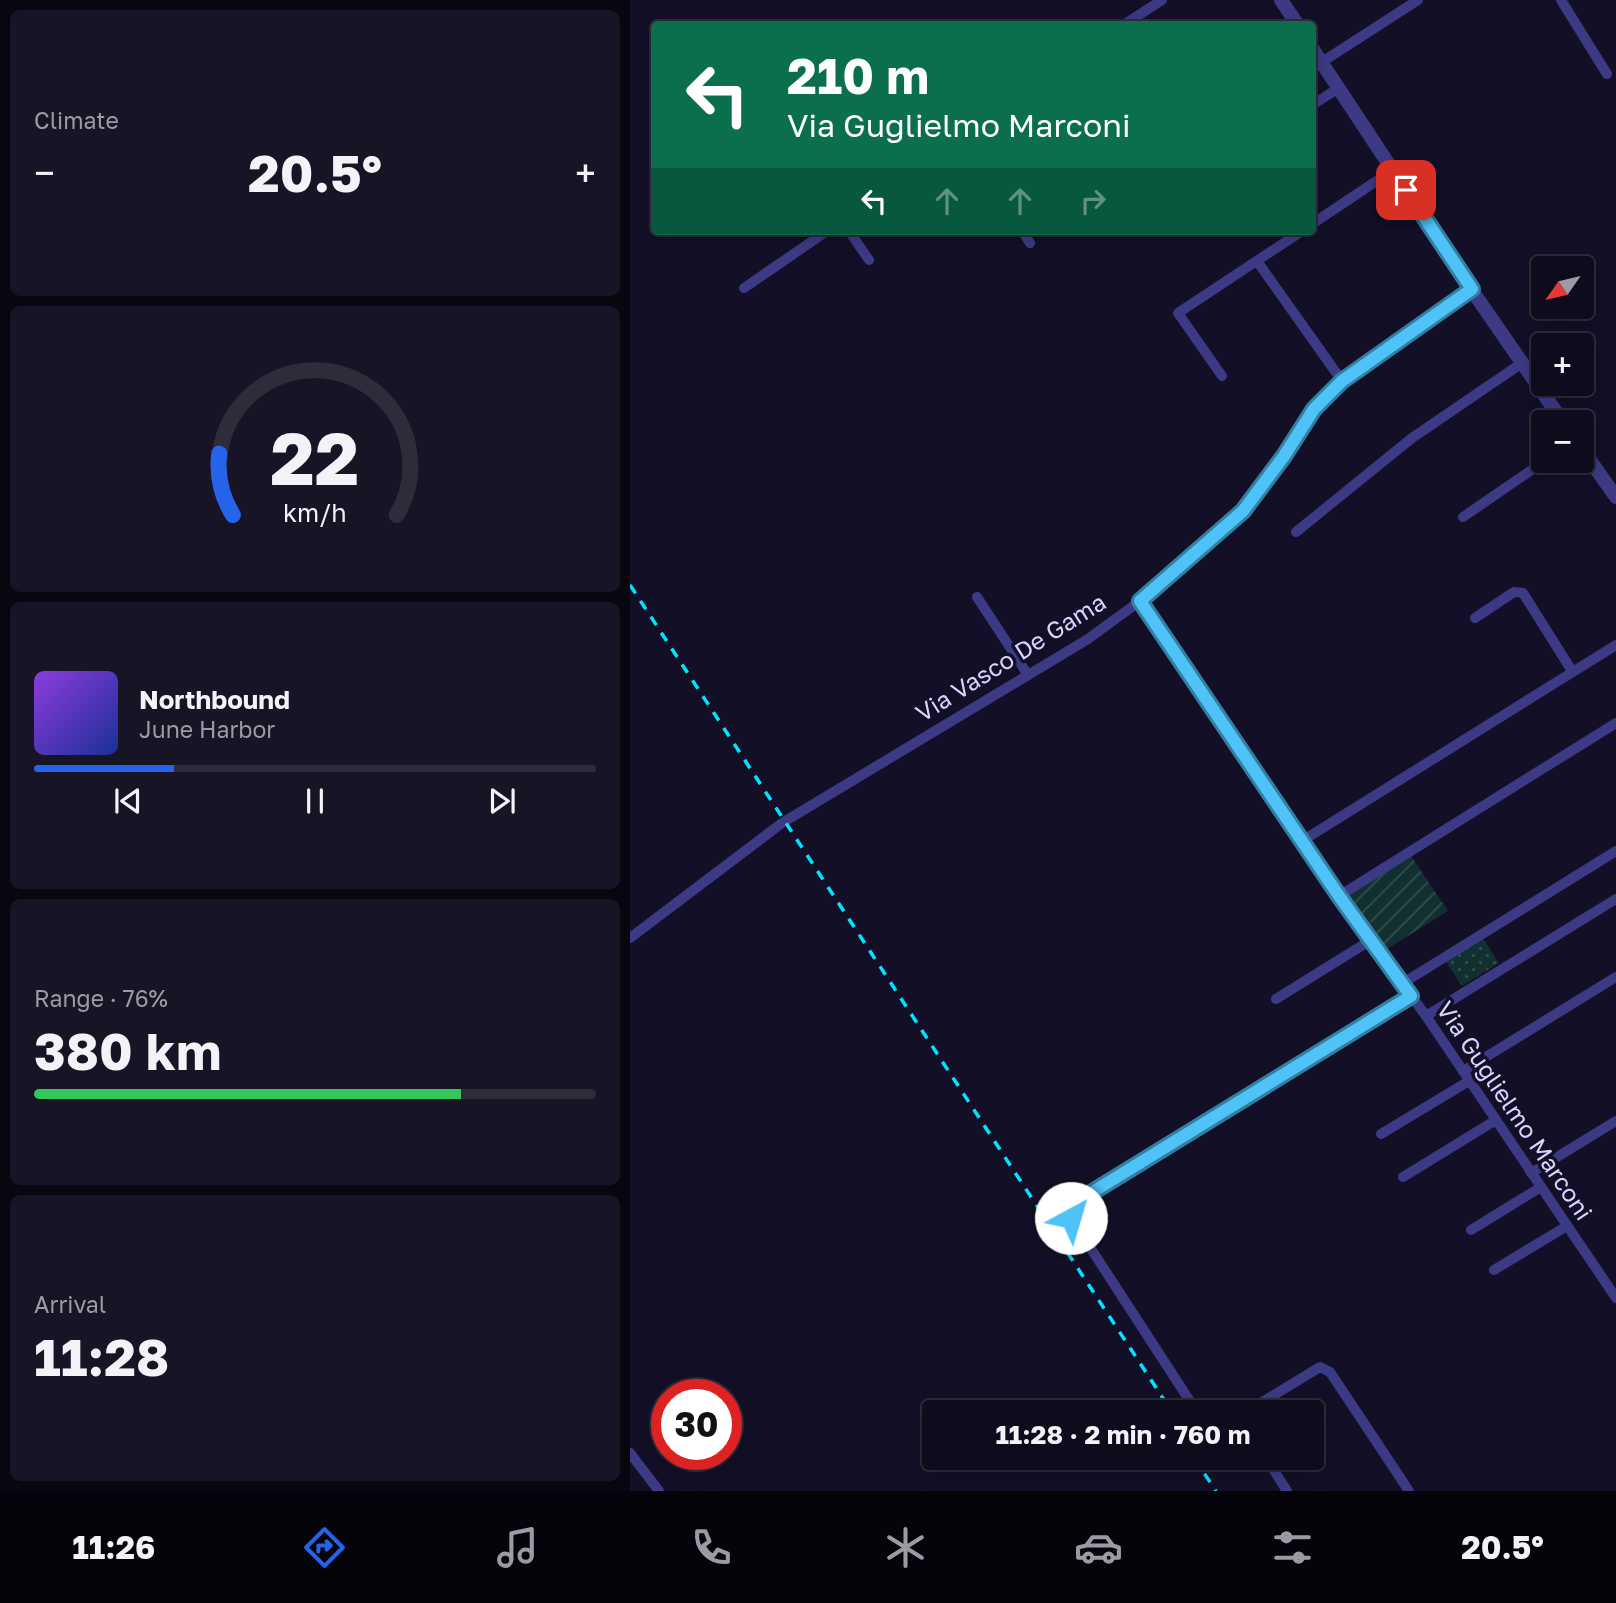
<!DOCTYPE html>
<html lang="en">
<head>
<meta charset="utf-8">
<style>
  :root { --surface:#0e0b1c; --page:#171425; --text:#f1f3f6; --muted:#9b9ba3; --line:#2e2b3b; --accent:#2563eb }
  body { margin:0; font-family:"Golos Text",sans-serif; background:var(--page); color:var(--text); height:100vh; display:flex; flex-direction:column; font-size:26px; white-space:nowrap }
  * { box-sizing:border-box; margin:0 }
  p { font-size:23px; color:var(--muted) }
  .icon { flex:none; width:38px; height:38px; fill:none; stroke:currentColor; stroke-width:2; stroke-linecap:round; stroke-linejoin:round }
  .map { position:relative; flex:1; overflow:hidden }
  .panel { display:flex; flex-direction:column; gap:10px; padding:10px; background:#08060f; width:630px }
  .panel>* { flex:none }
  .banner { position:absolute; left:21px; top:21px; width:665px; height:214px; border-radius:7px; box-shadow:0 4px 18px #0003,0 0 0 2px var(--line); background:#0b6e4f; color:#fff; overflow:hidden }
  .needle { width:46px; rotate:236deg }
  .tools { position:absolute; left:901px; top:256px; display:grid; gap:14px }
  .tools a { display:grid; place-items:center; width:63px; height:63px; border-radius:7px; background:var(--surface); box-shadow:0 4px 18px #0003,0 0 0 2px var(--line); font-size:35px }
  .speed { position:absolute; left:21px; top:1379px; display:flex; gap:14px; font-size:35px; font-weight:700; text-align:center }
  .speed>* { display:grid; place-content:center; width:91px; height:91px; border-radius:50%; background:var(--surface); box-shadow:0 4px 18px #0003,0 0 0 2px var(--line); line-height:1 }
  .speed .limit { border:10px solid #d22; background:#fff; color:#111 }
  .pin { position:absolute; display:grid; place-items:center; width:60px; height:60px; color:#fff; margin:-30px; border-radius:14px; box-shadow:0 4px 10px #0006 }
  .me { position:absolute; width:77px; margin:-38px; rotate:39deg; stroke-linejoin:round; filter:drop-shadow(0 0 5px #0008) }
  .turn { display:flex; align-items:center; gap:24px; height:147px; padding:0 21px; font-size:32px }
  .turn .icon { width:91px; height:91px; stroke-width:2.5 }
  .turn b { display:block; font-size:49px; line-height:60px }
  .lanes { display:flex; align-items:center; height:66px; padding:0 21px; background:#0003; justify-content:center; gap:35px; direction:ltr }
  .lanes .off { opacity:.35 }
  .big { font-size:52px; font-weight:700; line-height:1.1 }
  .panel .widget { flex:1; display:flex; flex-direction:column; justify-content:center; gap:10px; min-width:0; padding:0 24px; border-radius:10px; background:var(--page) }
  .panel .dial { align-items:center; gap:0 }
  .dial svg { height:182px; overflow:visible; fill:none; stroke:var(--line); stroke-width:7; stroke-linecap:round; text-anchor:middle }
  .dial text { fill:var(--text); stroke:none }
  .song { display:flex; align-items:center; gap:21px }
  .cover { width:84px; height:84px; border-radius:10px; background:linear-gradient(135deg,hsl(270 70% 55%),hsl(230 70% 35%)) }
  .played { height:7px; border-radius:4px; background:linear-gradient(90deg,var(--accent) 25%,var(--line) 25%) }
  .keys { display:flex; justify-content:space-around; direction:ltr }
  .heat { display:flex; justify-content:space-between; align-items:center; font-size:38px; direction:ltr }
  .charge { height:10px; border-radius:5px; background:linear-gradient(90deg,#34c759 76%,var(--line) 0) }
  .trip { position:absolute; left:292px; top:1400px; width:402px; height:70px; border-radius:7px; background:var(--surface); box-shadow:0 4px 18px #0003,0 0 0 2px var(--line); font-weight:700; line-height:70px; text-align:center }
  .dock { display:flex; height:112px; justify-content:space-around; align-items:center; background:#06040b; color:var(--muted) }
  .dock .icon { width:49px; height:49px }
  .dock .active { color:var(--accent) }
  .dock b { font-size:32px; color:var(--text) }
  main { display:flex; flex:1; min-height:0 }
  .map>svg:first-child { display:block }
  .grass { fill:url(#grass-dots) }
  .garden { fill:url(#garden-furrows) }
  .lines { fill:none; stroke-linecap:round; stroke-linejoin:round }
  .minor { stroke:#3d3a85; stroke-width:10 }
  .tertiary { stroke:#3d3a85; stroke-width:14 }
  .rail { stroke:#00e5ff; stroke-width:3.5; stroke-dasharray:10 9; stroke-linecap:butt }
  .route-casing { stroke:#337fa1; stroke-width:18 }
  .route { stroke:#4fc3f7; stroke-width:12 }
  .labels { text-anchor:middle; stroke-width:7; stroke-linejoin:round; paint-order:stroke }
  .street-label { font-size:24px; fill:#d9d4ff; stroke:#130f26 }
</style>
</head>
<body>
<main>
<section class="panel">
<div class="widget"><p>Climate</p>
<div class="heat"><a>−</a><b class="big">20.5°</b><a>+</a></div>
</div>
<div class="widget dial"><svg viewBox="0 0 100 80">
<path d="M14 69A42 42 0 1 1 86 69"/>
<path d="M14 69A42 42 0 0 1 8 42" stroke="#2563eb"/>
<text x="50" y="56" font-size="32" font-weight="700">22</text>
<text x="50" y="72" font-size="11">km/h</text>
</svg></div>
<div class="widget">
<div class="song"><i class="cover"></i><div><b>Northbound</b><p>June Harbor</p></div></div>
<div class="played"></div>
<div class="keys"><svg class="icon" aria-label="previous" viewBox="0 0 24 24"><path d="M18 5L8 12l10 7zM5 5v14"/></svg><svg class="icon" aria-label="pause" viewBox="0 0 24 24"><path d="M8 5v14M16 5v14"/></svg><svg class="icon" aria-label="next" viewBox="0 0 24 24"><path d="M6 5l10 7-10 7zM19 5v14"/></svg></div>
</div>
<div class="widget"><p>Range · 76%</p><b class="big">380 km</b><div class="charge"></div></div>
<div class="widget"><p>Arrival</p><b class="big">11:28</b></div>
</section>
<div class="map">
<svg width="986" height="1491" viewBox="0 0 986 1491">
  <defs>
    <pattern id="grass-dots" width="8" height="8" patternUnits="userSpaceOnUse" patternTransform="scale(1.75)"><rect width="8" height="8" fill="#12302f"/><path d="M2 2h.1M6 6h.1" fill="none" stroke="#344d4e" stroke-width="1.8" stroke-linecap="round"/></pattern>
    <pattern id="garden-furrows" width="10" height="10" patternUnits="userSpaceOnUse" patternTransform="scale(1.75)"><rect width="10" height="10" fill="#12302f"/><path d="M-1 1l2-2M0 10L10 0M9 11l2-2" fill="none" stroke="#344d4e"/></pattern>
  </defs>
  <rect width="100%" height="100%" fill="#130f26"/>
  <polygon class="grass" points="853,938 869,963 832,986 816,962"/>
  <polygon class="garden" points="781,856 818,911 757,949 718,895"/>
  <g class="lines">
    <g class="minor">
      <polyline points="931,0 977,74"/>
      <polyline points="495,24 532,0"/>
      <polyline points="692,62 788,0"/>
      <polyline points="682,105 709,88"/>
      <polyline points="682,224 763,170"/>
      <polyline points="219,231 239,260"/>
      <polyline points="392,231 400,243"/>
      <polyline points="627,261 712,381"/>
      <polyline points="114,288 197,231"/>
      <polyline points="592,376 548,313 672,231"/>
      <polyline points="833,517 916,460"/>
      <polyline points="666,532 782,438 892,363"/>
      <polyline points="347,597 398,675"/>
      <polyline points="510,601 709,896 796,1016 986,1298"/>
      <polyline points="845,618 884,592 893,593 942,671"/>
      <polyline points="672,841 986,645"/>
      <polyline points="709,896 986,723"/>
      <polyline points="0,938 152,823 458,639 510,601 613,511 654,456 684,409 712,381 841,289"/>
      <polyline points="773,983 986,851"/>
      <polyline points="646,999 741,940"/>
      <polyline points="796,1016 986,899"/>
      <polyline points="833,1071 986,977"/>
      <polyline points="751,1134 839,1081"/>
      <polyline points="901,1173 986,1121"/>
      <polyline points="773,1177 866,1120"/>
      <polyline points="841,1230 911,1187"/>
      <polyline points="864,1270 937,1226"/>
      <polyline points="567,1412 441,1218 442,1207 448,1201 781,996"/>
      <polyline points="616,1412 690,1367 700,1372 779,1491"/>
      <polyline points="0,1453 29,1491"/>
      <polyline points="636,1458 657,1491"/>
    </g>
    <g class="tertiary">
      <polyline points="651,0 667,24"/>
      <polyline points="682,48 841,289 933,422"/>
      <polyline points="952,449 986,497"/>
    </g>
    <g class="rail">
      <polyline points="0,585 542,1412"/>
      <polyline points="564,1458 586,1491"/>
    </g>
  </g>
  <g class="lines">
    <defs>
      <polyline id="route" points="441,1218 442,1207 448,1201 781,996 709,896 510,601 613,511 654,456 684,409 712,381 842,289 776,190"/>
    </defs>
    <use href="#route" class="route-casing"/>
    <use href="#route" class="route"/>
  </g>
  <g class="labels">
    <g class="street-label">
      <text transform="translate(381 658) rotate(-32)" y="8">Via Vasco De Gama</text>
      <text transform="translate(884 1111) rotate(56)" y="8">Via Guglielmo Marconi</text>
    </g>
  </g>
</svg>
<div class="tools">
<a><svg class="needle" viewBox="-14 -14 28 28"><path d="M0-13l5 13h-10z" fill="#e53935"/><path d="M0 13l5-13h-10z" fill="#9b9ba3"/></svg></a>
<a>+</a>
<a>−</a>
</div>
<div class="speed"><div class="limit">30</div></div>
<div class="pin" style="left:776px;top:190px;background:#d93025"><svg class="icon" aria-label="arrive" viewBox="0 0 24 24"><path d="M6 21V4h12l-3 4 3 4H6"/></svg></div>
<svg class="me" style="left:441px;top:1218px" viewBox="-20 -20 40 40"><circle r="19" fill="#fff"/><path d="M0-13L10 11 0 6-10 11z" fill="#4fc3f7"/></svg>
<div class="trip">11:28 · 2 min · 760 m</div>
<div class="banner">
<div class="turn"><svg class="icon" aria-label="left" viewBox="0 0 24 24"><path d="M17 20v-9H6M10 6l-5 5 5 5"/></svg><div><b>210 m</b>Via Guglielmo Marconi</div></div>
<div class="lanes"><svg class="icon" aria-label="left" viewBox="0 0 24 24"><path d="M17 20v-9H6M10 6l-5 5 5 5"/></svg><svg class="icon off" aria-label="ahead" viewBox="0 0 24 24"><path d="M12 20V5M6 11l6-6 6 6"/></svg><svg class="icon off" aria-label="ahead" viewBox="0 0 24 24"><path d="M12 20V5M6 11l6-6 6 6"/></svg><svg class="icon off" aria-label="right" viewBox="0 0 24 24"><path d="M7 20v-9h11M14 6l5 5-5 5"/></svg></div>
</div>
</div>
</main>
<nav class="dock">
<b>11:26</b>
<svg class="icon active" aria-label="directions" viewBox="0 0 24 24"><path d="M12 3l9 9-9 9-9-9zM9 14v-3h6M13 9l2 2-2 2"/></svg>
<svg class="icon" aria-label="music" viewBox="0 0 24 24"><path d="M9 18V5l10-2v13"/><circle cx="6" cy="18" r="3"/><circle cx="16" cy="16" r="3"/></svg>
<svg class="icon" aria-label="phone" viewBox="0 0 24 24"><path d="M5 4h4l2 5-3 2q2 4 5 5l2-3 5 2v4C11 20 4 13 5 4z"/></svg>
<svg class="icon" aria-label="climate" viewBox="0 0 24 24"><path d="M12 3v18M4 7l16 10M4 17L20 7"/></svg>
<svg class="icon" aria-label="car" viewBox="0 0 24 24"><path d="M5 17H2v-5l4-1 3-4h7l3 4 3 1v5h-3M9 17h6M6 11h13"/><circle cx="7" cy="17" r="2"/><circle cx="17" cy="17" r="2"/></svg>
<svg class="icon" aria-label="filters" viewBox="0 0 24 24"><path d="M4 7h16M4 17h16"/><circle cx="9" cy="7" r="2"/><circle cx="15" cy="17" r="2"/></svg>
<b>20.5°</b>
</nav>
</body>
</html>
